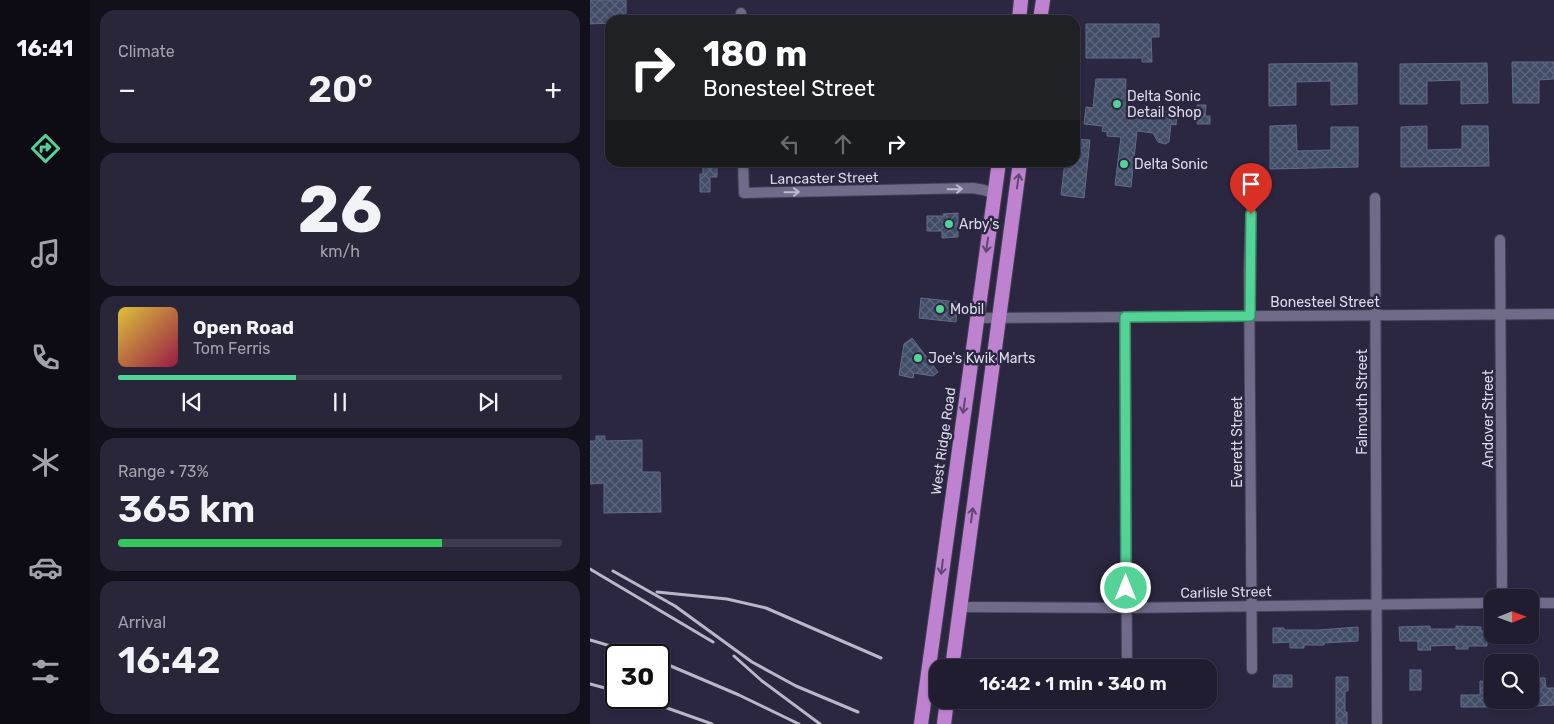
<!DOCTYPE html>
<html lang="en">
<head>
<meta charset="utf-8">
<style>
  :root { --surface:#211d31; --page:#292639; --text:#f1f3f6; --muted:#a2a2ab; --line:#3e3b4d; --accent:#53d396 }
  body { margin:0; font-family:Rubik,sans-serif; background:var(--page); color:var(--text); height:100vh; display:flex; flex-direction:column; font-size:19px; white-space:nowrap }
  * { box-sizing:border-box; margin:0 }
  p { font-size:16px; color:var(--muted) }
  .icon { flex:none; width:28px; height:28px; fill:none; stroke:currentColor; stroke-width:2; stroke-linecap:round; stroke-linejoin:round }
  .map { position:relative; flex:1; overflow:hidden }
  .panel { display:flex; flex-direction:column; gap:10px; padding:10px; background:#12101b; width:500px }
  .panel>* { flex:none }
  .banner { position:absolute; left:15px; top:15px; width:475px; height:152px; border-radius:15px; box-shadow:0 1px 4px #0004,0 0 0 1px var(--line); background:#202124; color:#fff; overflow:hidden }
  .needle { width:32px; rotate:89deg }
  .controls { position:absolute; left:894px; top:589px; display:grid; gap:10px }
  .controls a { display:grid; place-items:center; width:55px; height:55px; border-radius:10px; background:var(--surface); box-shadow:0 1px 4px #0004,0 0 0 1px var(--line); font-size:25px }
  .speed { position:absolute; left:15px; top:644px; display:flex; gap:10px; font-size:25px; font-weight:700; text-align:center }
  .speed>* { display:grid; place-content:center; width:65px; height:65px; border-radius:50%; background:var(--surface); box-shadow:0 1px 4px #0004,0 0 0 1px var(--line); line-height:1 }
  .speed .limit { border:2px solid #111; border-radius:8px; background:#fff; color:#111 }
  .pin { position:absolute; display:grid; place-items:center; width:42px; height:42px; color:#fff; margin:-51px -21px; border-radius:50% 50% 50% 0; rotate:-45deg; box-shadow:0 0 5px #0007 }
  .pin .icon { rotate:45deg }
  .me { position:absolute; width:55px; margin:-28px; rotate:0deg; stroke-linejoin:round; filter:drop-shadow(0 0 4px #0008) }
  .turn { display:flex; align-items:center; gap:18px; height:105px; padding:0 15px; font-size:22px }
  .turn .icon { width:65px; height:65px; stroke-width:2.5 }
  .turn b { display:block; font-size:35px; line-height:42px }
  .lanes { display:flex; align-items:center; height:48px; padding:0 15px; background:#0003; justify-content:center; gap:25px; direction:ltr }
  .lanes .off { opacity:.35 }
  .big { font-size:38px; font-weight:600; line-height:1.1 }
  .panel .card { flex:1; display:flex; flex-direction:column; justify-content:center; gap:8px; min-width:0; padding:0 18px; border-radius:15px; background:var(--page) }
  .panel .dial { align-items:center; gap:0 }
  .dial b { font-size:65px; line-height:1 }
  .song { display:flex; align-items:center; gap:15px }
  .cover { width:60px; height:60px; border-radius:8px; background:linear-gradient(135deg,hsl(50 70% 55%),hsl(340 70% 35%)) }
  .played { height:5px; border-radius:2px; background:linear-gradient(90deg,var(--accent) 40%,var(--line) 40%) }
  .keys { display:flex; justify-content:space-around; direction:ltr }
  .heat { display:flex; justify-content:space-between; align-items:center; font-size:28px; direction:ltr }
  .charge { height:8px; border-radius:4px; background:linear-gradient(90deg,#34c759 73%,var(--line) 0) }
  .trip { position:absolute; left:339px; top:659px; width:288px; height:50px; border-radius:15px; background:var(--surface); box-shadow:0 1px 4px #0004,0 0 0 1px var(--line); font-weight:600; line-height:50px; text-align:center }
  main { display:flex; flex:1; min-height:0 }
  .menu { display:flex; flex-direction:column; width:90px; justify-content:space-around; align-items:center; background:#0d0c14; color:var(--muted) }
  .menu .icon { width:35px; height:35px }
  .menu .active { color:var(--accent) }
  .menu b { font-size:22px; color:var(--text) }
  .map>svg:first-child { display:block }
  .building { fill:url(#building-cross-hatch); stroke:#5f6c87 }
  .lines { fill:none; stroke-linecap:round; stroke-linejoin:round }
  .minor-casing { stroke:#454156; stroke-width:12 }
  .highway-casing { stroke:#454156; stroke-width:16 }
  .minor { stroke:#6f6b88; stroke-width:10 }
  .highway { stroke:#bf82d1; stroke-width:14 }
  .rail { stroke:#b9b7c9; stroke-width:3 }
  .oneway { stroke:#5f4773 }
  .oneway2 { stroke:#bcb9cd }
  .route-casing { stroke:#368962; stroke-width:12 }
  .route { stroke:#53d396; stroke-width:9 }
  .poi-dot { fill:#53d396; stroke:#2c2741; stroke-width:2 }
  .labels { text-anchor:middle; stroke-width:5; stroke-linejoin:round; paint-order:stroke }
  .poi-label { font-size:14px; fill:#dddbeb; stroke:#2c2741; text-anchor:start }
  .street-label { font-size:14px; fill:#dddbeb; stroke:#2c2741 }
</style>
</head>
<body>
<main>
<nav class="menu">
<b>16:41</b>
<svg class="icon active" aria-label="directions" viewBox="0 0 24 24"><path d="M12 3l9 9-9 9-9-9zM9 14v-3h6M13 9l2 2-2 2"/></svg>
<svg class="icon" aria-label="music" viewBox="0 0 24 24"><path d="M9 18V5l10-2v13"/><circle cx="6" cy="18" r="3"/><circle cx="16" cy="16" r="3"/></svg>
<svg class="icon" aria-label="phone" viewBox="0 0 24 24"><path d="M5 4h4l2 5-3 2q2 4 5 5l2-3 5 2v4C11 20 4 13 5 4z"/></svg>
<svg class="icon" aria-label="climate" viewBox="0 0 24 24"><path d="M12 3v18M4 7l16 10M4 17L20 7"/></svg>
<svg class="icon" aria-label="car" viewBox="0 0 24 24"><path d="M5 17H2v-5l4-1 3-4h7l3 4 3 1v5h-3M9 17h6M6 11h13"/><circle cx="7" cy="17" r="2"/><circle cx="17" cy="17" r="2"/></svg>
<svg class="icon" aria-label="filters" viewBox="0 0 24 24"><path d="M4 7h16M4 17h16"/><circle cx="9" cy="7" r="2"/><circle cx="15" cy="17" r="2"/></svg>
</nav>
<section class="panel">
<div class="card"><p>Climate</p>
<div class="heat"><a>−</a><b class="big">20°</b><a>+</a></div>
</div>
<div class="card dial"><b>26</b><p>km/h</p></div>
<div class="card">
<div class="song"><i class="cover"></i><div><b>Open Road</b><p>Tom Ferris</p></div></div>
<div class="played"></div>
<div class="keys"><svg class="icon" aria-label="previous" viewBox="0 0 24 24"><path d="M18 5L8 12l10 7zM5 5v14"/></svg><svg class="icon" aria-label="pause" viewBox="0 0 24 24"><path d="M8 5v14M16 5v14"/></svg><svg class="icon" aria-label="next" viewBox="0 0 24 24"><path d="M6 5l10 7-10 7zM19 5v14"/></svg></div>
</div>
<div class="card"><p>Range · 73%</p><b class="big">365 km</b><div class="charge"></div></div>
<div class="card"><p>Arrival</p><b class="big">16:42</b></div>
</section>
<div class="map">
<svg width="964" height="724" viewBox="0 0 964 724">
  <defs>
    <pattern id="building-cross-hatch" width="8" height="8" patternUnits="userSpaceOnUse" patternTransform="scale(1.25)"><rect width="8" height="8" fill="#414d67"/><path d="M0 0l8 8M0 8l8-8" fill="none" stroke="#5c667d"/></pattern>
  </defs>
  <rect width="100%" height="100%" fill="#2c2741"/>
  <g class="building">
    <polygon points="0,0 36,0 36,20 20,20 20,23 0,24"/>
    <polygon points="496,24 569,24 569,37 561,37 562,62 552,62 552,58 496,58"/>
    <polygon points="922,62 964,62 964,79 949,80 949,103 923,103"/>
    <polygon points="767,63 767,104 741,105 741,81 706,82 706,105 679,106 679,64"/>
    <polygon points="897,63 898,103 871,104 871,80 837,81 837,104 810,104 810,64"/>
    <polygon points="506,79 536,79 535,111 558,114 559,110 587,113 586,125 581,124 579,142 575,144 568,142 563,133 547,131 541,187 525,185 531,137 517,136 517,132 512,131 513,126 494,124 496,107 503,108"/>
    <polygon points="607,105 616,105 615,116 620,116 620,124 607,124"/>
    <polygon points="706,125 707,151 741,150 741,127 768,127 768,167 680,169 680,126"/>
    <polygon points="837,126 837,150 872,149 872,126 898,126 899,166 811,167 811,127"/>
    <polygon points="485,139 500,140 494,198 471,195 475,162 485,162"/>
    <polygon points="113,166 127,166 127,177 120,177 120,192 110,192 110,174 113,174"/>
    <polygon points="368,213 368,237 352,238 352,231 337,231 337,216 354,216 353,214"/>
    <polygon points="331,298 368,302 366,322 329,318"/>
    <polygon points="322,338 348,372 343,376 324,373 323,378 309,375 314,344"/>
    <polygon points="6,436 15,436 15,441 52,440 52,472 70,472 71,512 14,513 14,483 0,484 0,441 6,441"/>
    <polygon points="840,626 840,629 866,629 866,626 891,627 891,631 897,631 897,646 878,646 878,649 866,649 866,645 840,646 841,650 828,650 828,641 810,641 809,627"/>
    <polygon points="768,627 768,641 734,643 734,645 714,645 714,648 700,648 700,642 683,643 683,628 694,628 694,630 728,630"/>
    <rect x="820" y="670" width="11" height="20"/>
    <polygon points="684,675 702,675 702,687 683,687"/>
    <polygon points="746,677 758,677 758,691 755,691 755,712 757,712 757,724 746,724"/>
    <polygon points="944,678 955,678 956,688 964,688 964,705 945,706"/>
    <polygon points="890,681 900,682 900,696 902,696 902,700 912,700 912,707 871,707 871,695 890,695"/>
  </g>
  <g class="lines">
    <defs>
      <g id="minor">
        <polyline points="151,13 152,20"/>
        <polyline points="153,162 154,193 383,188 394,190 405,194"/>
        <polyline points="785,198 787,724"/>
        <polyline points="661,214 659,270 662,669"/>
        <polyline points="910,240 912,598"/>
        <polyline points="535,317 537,668"/>
        <polyline points="387,318 964,314"/>
        <polyline points="940,603 964,603"/>
        <polyline points="370,607 536,608 902,603"/>
      </g>
      <g id="highway">
        <polyline points="429,20 431,0"/>
        <polyline points="450,20 453,0"/>
        <polyline points="362,668 430,162"/>
        <polyline points="331,724 409,162"/>
        <polyline points="354,724 357,700"/>
      </g>
    </defs>
    <use href="#minor" class="minor-casing"/>
    <use href="#highway" class="highway-casing"/>
    <use href="#minor" class="minor"/>
    <use href="#highway" class="highway"/>
    <g class="rail">
      <polyline points="0,569 123,642"/>
      <polyline points="23,571 85,606 162,662 206,686 268,712"/>
      <polyline points="67,592 137,599 176,608 291,658"/>
      <polyline points="0,640 51,655"/>
      <polyline points="144,656 172,681 230,724"/>
      <polyline points="69,661 149,695 209,724"/>
      <polyline points="0,684 26,691"/>
      <polyline points="49,698 122,724"/>
    </g>
  </g>
  <defs><path id="oneway-shaft" d="M-6 0H5M1.5-3L5.5 0L1.5 3" fill="none" stroke-width="1.6" stroke-linecap="round" stroke-linejoin="round" transform="scale(1.25)"/></defs>
  <g class="oneway">
    <use href="#oneway-shaft" transform="translate(428 181) rotate(-82)"/>
    <use href="#oneway-shaft" transform="translate(397 245) rotate(98)"/>
    <use href="#oneway-shaft" transform="translate(374 406) rotate(98)"/>
    <use href="#oneway-shaft" transform="translate(382 515) rotate(-82)"/>
    <use href="#oneway-shaft" transform="translate(352 567) rotate(97)"/>
  </g>
  <g class="oneway2">
    <use href="#oneway-shaft" transform="translate(365 189) rotate(-1)"/>
    <use href="#oneway-shaft" transform="translate(202 192) rotate(-1)"/>
  </g>
  <g class="lines">
    <defs>
      <polyline id="route" points="536,588 535,317 660,316 661,214"/>
    </defs>
    <use href="#route" class="route-casing"/>
    <use href="#route" class="route"/>
  </g>
  <g class="poi-dot">
    <circle cx="527" cy="104" r="5"/>
    <circle cx="534" cy="164" r="5"/>
    <circle cx="359" cy="224" r="5"/>
    <circle cx="350" cy="309" r="5"/>
    <circle cx="328" cy="358" r="5"/>
  </g>
  <g class="labels">
    <g class="poi-label">
      <text x="537" y="101">Delta Sonic<tspan x="537" dy="16">Detail Shop</tspan></text>
      <text x="544" y="169">Delta Sonic</text>
      <text x="369" y="229">Arby's</text>
      <text x="360" y="314">Mobil</text>
      <text x="338" y="363">Joe's Kwik Marts</text>
    </g>
    <g class="street-label">
      <text transform="translate(234 178) rotate(-1)" y="5">Lancaster Street</text>
      <text x="735" y="307">Bonesteel Street</text>
      <text transform="translate(772 402) rotate(-90)" y="5">Falmouth Street</text>
      <text transform="translate(898 419) rotate(-90)" y="5">Andover Street</text>
      <text transform="translate(353 441) rotate(-82)" y="5">West Ridge Road</text>
      <text transform="translate(647 442) rotate(-90)" y="5">Everett Street</text>
      <text transform="translate(636 592) rotate(-1)" y="5">Carlisle Street</text>
    </g>
  </g>
</svg>
<div class="controls">
<a><svg class="needle" viewBox="-14 -14 28 28"><path d="M0-13l5 13h-10z" fill="#e53935"/><path d="M0 13l5-13h-10z" fill="#a2a2ab"/></svg></a>
<a><svg class="icon" aria-label="search" viewBox="0 0 24 24"><circle cx="10" cy="10" r="6"/><path d="M15 15l6 6"/></svg></a>
</div>
<div class="speed"><div class="limit">30</div></div>
<div class="pin" style="left:661px;top:214px;background:#d93025"><svg class="icon" aria-label="arrive" viewBox="0 0 24 24"><path d="M6 21V4h12l-3 4 3 4H6"/></svg></div>
<svg class="me" style="left:536px;top:588px" viewBox="-20 -20 40 40"><circle r="17" fill="#53d396" stroke="#fff" stroke-width="3"/><path d="M0-11L8 9 0 5-8 9z" fill="#fff"/></svg>
<div class="trip">16:42 · 1 min · 340 m</div>
<div class="banner">
<div class="turn"><svg class="icon" aria-label="right" viewBox="0 0 24 24"><path d="M7 20v-9h11M14 6l5 5-5 5"/></svg><div><b>180 m</b>Bonesteel Street</div></div>
<div class="lanes"><svg class="icon off" aria-label="left" viewBox="0 0 24 24"><path d="M17 20v-9H6M10 6l-5 5 5 5"/></svg><svg class="icon off" aria-label="ahead" viewBox="0 0 24 24"><path d="M12 20V5M6 11l6-6 6 6"/></svg><svg class="icon" aria-label="right" viewBox="0 0 24 24"><path d="M7 20v-9h11M14 6l5 5-5 5"/></svg></div>
</div>
</div>
</main>
</body>
</html>
